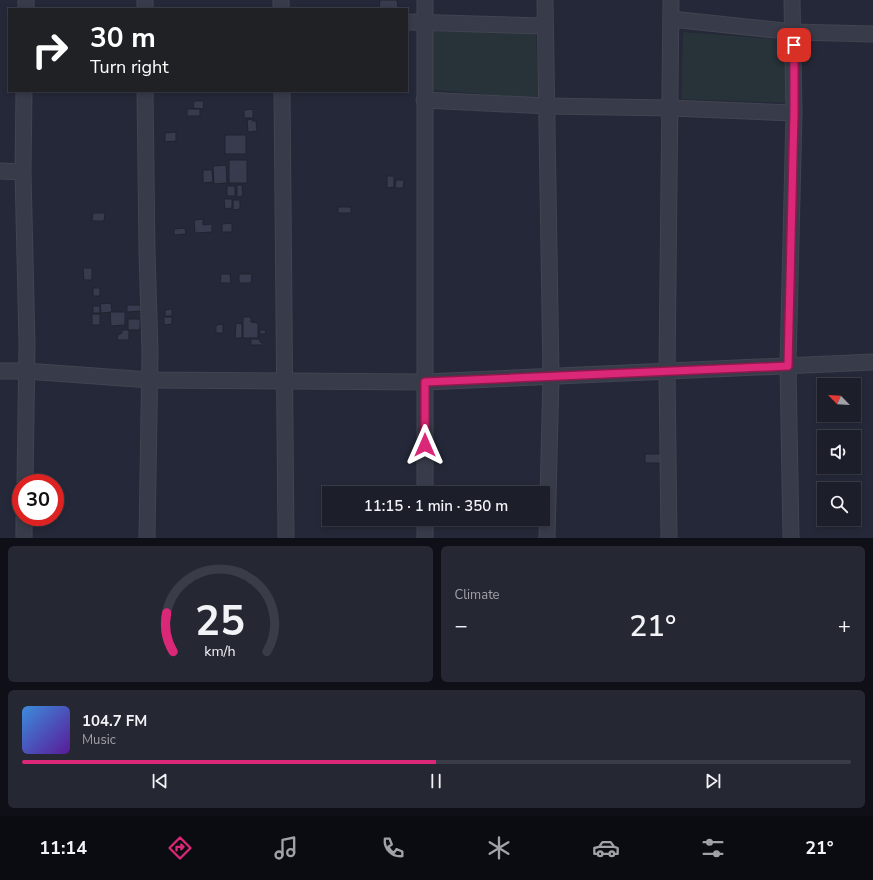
<!DOCTYPE html>
<html lang="en">
<head>
<meta charset="utf-8">
<style>
  :root { --surface:#1c1e2a; --page:#252732; --text:#f1f3f6; --muted:#a0a2a8; --line:#3a3c47; --accent:#db2777 }
  body { margin:0; font-family:"Nunito Sans",sans-serif; background:var(--page); color:var(--text); height:100vh; display:flex; flex-direction:column; font-size:15px; white-space:nowrap }
  * { box-sizing:border-box; margin:0 }
  p { font-size:13px; color:var(--muted) }
  .icon { flex:none; width:22px; height:22px; fill:none; stroke:currentColor; stroke-width:2; stroke-linecap:round; stroke-linejoin:round }
  .map { position:relative; height:538px; overflow:hidden }
  .details { display:flex; flex-direction:column; gap:8px; padding:8px; background:#0f1017; flex:1 }
  .details>* { flex:none }
  .top-card { position:absolute; left:8px; top:8px; width:400px; height:84px; border-radius:0px; box-shadow:0 2px 6px #0003,0 0 0 1px var(--line); background:#202124; color:#fff; overflow:hidden }
  .needle { width:26px; rotate:295deg }
  .tools { position:absolute; left:817px; top:378px; display:grid; gap:8px }
  .tools a { display:grid; place-items:center; width:44px; height:44px; border-radius:0px; background:var(--surface); box-shadow:0 2px 6px #0003,0 0 0 1px var(--line); font-size:20px }
  .speed { position:absolute; left:12px; top:474px; display:flex; gap:8px; font-size:20px; font-weight:700; text-align:center }
  .speed>* { display:grid; place-content:center; width:52px; height:52px; border-radius:50%; background:var(--surface); box-shadow:0 2px 6px #0003,0 0 0 1px var(--line); line-height:1 }
  .speed .limit { border:6px solid #d22; background:#fff; color:#111 }
  .pin { position:absolute; display:grid; place-items:center; width:34px; height:34px; color:#fff; margin:-17px; border-radius:8px; box-shadow:0 2px 6px #0006 }
  .me { position:absolute; width:44px; margin:-22px; rotate:0deg; stroke-linejoin:round; filter:drop-shadow(0 0 3px #0008) }
  .turn { display:flex; align-items:center; gap:14px; height:84px; padding:0 16px; font-size:18px }
  .turn .icon { width:52px; height:52px; stroke-width:2.5 }
  .turn b { display:block; font-size:28px; line-height:34px }
  .big { font-size:30px; font-weight:600; line-height:1.1 }
  .details .tile { flex:1; display:flex; flex-direction:column; justify-content:center; gap:6px; min-width:0; padding:0 14px; border-radius:6px; background:var(--page) }
  .details .dial { align-items:center; gap:0 }
  .dial svg { height:104px; overflow:visible; fill:none; stroke:var(--line); stroke-width:7; stroke-linecap:round; text-anchor:middle }
  .dial text { fill:var(--text); stroke:none }
  .song { display:flex; align-items:center; gap:12px }
  .cover { width:48px; height:48px; border-radius:6px; background:linear-gradient(135deg,hsl(210 70% 55%),hsl(270 70% 35%)) }
  .played { height:4px; border-radius:2px; background:linear-gradient(90deg,var(--accent) 50%,var(--line) 50%) }
  .keys { display:flex; justify-content:space-around; direction:ltr }
  .heat { display:flex; justify-content:space-between; align-items:center; font-size:22px; direction:ltr }
  .details .tiles { flex:1; display:grid; gap:8px; grid-template-columns:1fr 1fr }
  .tile:last-child { grid-column:span 2 }
  .trip { position:absolute; left:322px; top:486px; width:228px; height:40px; border-radius:0px; background:var(--surface); box-shadow:0 2px 6px #0003,0 0 0 1px var(--line); font-weight:600; line-height:40px; text-align:center }
  .dock { display:flex; height:64px; justify-content:space-around; align-items:center; background:#0b0c11; color:var(--muted) }
  .dock .icon { width:28px; height:28px }
  .dock .current { color:var(--accent) }
  .dock b { font-size:18px; color:var(--text) }
  .map>svg:first-child { display:block }
  .green { fill:#273239 }
  .building { fill:#383b4e; stroke:#20222f }
  .lines { fill:none; stroke-linecap:round; stroke-linejoin:round }
  .street-casing { stroke:#424451; stroke-width:17 }
  .street { stroke:#383b49; stroke-width:15 }
  .route-casing { stroke:#8e194d; stroke-width:10 }
  .route { stroke:#db2777; stroke-width:7 }
</style>
</head>
<body>
<div class="map">
<svg width="873" height="538" viewBox="0 0 873 538">
  <rect width="100%" height="100%" fill="#252838"/>
  <g class="green">
    <polygon points="433,31 536,32 539,99 433,90"/>
    <polygon points="683,32 787,40 786,103 681,99"/>
  </g>
  <g class="building">
    <polygon points="380,0 397,0 398,8 379,9"/>
    <polygon points="194,101 204,101 203,109 193,108"/>
    <rect x="187" y="109" width="13" height="7"/>
    <polygon points="253,109 253,118 244,118 244,110"/>
    <polygon points="253,119 252,121 256,121 257,131 248,132 247,120"/>
    <polygon points="176,132 176,141 165,142 165,133"/>
    <rect x="225" y="135" width="21" height="19"/>
    <rect x="229" y="160" width="18" height="23"/>
    <polygon points="226,165 227,183 214,184 213,166"/>
    <polygon points="203,170 212,170 213,182 203,183"/>
    <polygon points="387,176 394,176 394,187 387,188"/>
    <polygon points="396,180 404,180 403,188 395,188"/>
    <polygon points="237,185 242,185 243,196 237,197"/>
    <rect x="227" y="186" width="8" height="10"/>
    <polygon points="224,199 232,199 232,208 225,209"/>
    <polygon points="233,200 240,200 240,209 233,210"/>
    <rect x="338" y="207" width="13" height="6"/>
    <polygon points="93,213 105,213 104,221 92,221"/>
    <polygon points="203,219 203,225 212,224 212,232 195,233 194,220"/>
    <polygon points="232,223 232,232 222,232 222,224"/>
    <polygon points="185,228 186,234 174,235 174,229"/>
    <polygon points="83,268 92,268 92,280 84,280"/>
    <polygon points="221,274 230,274 231,283 220,283"/>
    <polygon points="239,274 252,274 251,283 239,283"/>
    <rect x="93" y="288" width="7" height="8"/>
    <polygon points="111,303 112,312 101,313 100,304"/>
    <polygon points="127,305 140,305 141,311 127,312"/>
    <rect x="93" y="306" width="7" height="7"/>
    <polygon points="172,309 172,316 165,316 165,310"/>
    <polygon points="110,312 125,312 125,325 111,326"/>
    <rect x="92" y="314" width="8" height="11"/>
    <polygon points="164,317 172,317 172,324 164,325"/>
    <polygon points="243,317 251,317 251,322 258,323 258,338 243,338"/>
    <rect x="128" y="319" width="12" height="11"/>
    <polygon points="236,323 242,324 242,338 235,338"/>
    <polygon points="223,324 223,333 216,333 216,325"/>
    <polygon points="122,330 129,330 129,340 117,340 118,335 122,333"/>
    <polygon points="260,330 265,330 266,334 260,334"/>
    <polygon points="251,339 259,339 261,343 264,343 264,345 251,345"/>
    <rect x="645" y="454" width="18" height="9"/>
  </g>
  <g class="lines">
    <defs>
      <g id="street">
        <polyline points="26,0 26,9"/>
        <polyline points="145,0 145,9"/>
        <polyline points="425,0 425,493"/>
        <polyline points="545,0 551,376 547,538"/>
        <polyline points="281,9 281,0"/>
        <polyline points="671,19 794,32 873,34"/>
        <polyline points="407,22 545,26"/>
        <polyline points="24,91 23,172 27,344 25,483"/>
        <polyline points="145,91 147,252 150,352 147,538"/>
        <polyline points="282,91 286,538"/>
        <polyline points="424,100 547,106 671,108 794,113"/>
        <polyline points="0,171 23,172"/>
        <polyline points="0,371 26,371 150,380 425,382 873,362"/>
        <polyline points="24,538 24,517"/>
        <polyline points="425,538 425,519"/>
        <polyline points="669,538 667,371 671,0"/>
        <polyline points="791,538 788,366 794,113 792,0"/>
      </g>
    </defs>
    <use href="#street" class="street-casing"/>
    <use href="#street" class="street"/>
  </g>
  <g class="lines">
    <defs>
      <polyline id="route" points="425,445 425,382 788,366 794,113 794,45"/>
    </defs>
    <use href="#route" class="route-casing"/>
    <use href="#route" class="route"/>
  </g>
</svg>
<div class="tools">
<a><svg class="needle" viewBox="-14 -14 28 28"><path d="M0-13l5 13h-10z" fill="#e53935"/><path d="M0 13l5-13h-10z" fill="#a0a2a8"/></svg></a>
<a><svg class="icon" aria-label="sound" viewBox="0 0 24 24"><path d="M4 9h4l5-4v14l-5-4H4zM17 9q2 3 0 6"/></svg></a>
<a><svg class="icon" aria-label="search" viewBox="0 0 24 24"><circle cx="10" cy="10" r="6"/><path d="M15 15l6 6"/></svg></a>
</div>
<div class="speed"><div class="limit">30</div></div>
<div class="pin" style="left:794px;top:45px;background:#d93025"><svg class="icon" aria-label="arrive" viewBox="0 0 24 24"><path d="M6 21V4h12l-3 4 3 4H6"/></svg></div>
<svg class="me" style="left:425px;top:445px" viewBox="-20 -20 40 40"><path d="M0-17L14 15 0 8-14 15z" fill="#db2777" stroke="#fff" stroke-width="4"/></svg>
<div class="trip">11:15 · 1 min · 350 m</div>
<div class="top-card">
<div class="turn"><svg class="icon" aria-label="right" viewBox="0 0 24 24"><path d="M7 20v-9h11M14 6l5 5-5 5"/></svg><div><b>30 m</b>Turn right</div></div>
</div>
</div>
<section class="details">
<div class="tiles">
<div class="tile dial"><svg viewBox="0 0 100 80">
<path d="M14 69A42 42 0 1 1 86 69"/>
<path d="M14 69A42 42 0 0 1 9 39" stroke="#db2777"/>
<text x="50" y="56" font-size="32" font-weight="700">25</text>
<text x="50" y="72" font-size="11">km/h</text>
</svg></div>
<div class="tile"><p>Climate</p>
<div class="heat"><a>−</a><b class="big">21°</b><a>+</a></div>
</div>
<div class="tile">
<div class="song"><i class="cover"></i><div><b>104.7 FM</b><p>Music</p></div></div>
<div class="played"></div>
<div class="keys"><svg class="icon" aria-label="previous" viewBox="0 0 24 24"><path d="M18 5L8 12l10 7zM5 5v14"/></svg><svg class="icon" aria-label="pause" viewBox="0 0 24 24"><path d="M8 5v14M16 5v14"/></svg><svg class="icon" aria-label="next" viewBox="0 0 24 24"><path d="M6 5l10 7-10 7zM19 5v14"/></svg></div>
</div>
</div>
</section>
<nav class="dock">
<b>11:14</b>
<svg class="icon current" aria-label="directions" viewBox="0 0 24 24"><path d="M12 3l9 9-9 9-9-9zM9 14v-3h6M13 9l2 2-2 2"/></svg>
<svg class="icon" aria-label="music" viewBox="0 0 24 24"><path d="M9 18V5l10-2v13"/><circle cx="6" cy="18" r="3"/><circle cx="16" cy="16" r="3"/></svg>
<svg class="icon" aria-label="phone" viewBox="0 0 24 24"><path d="M5 4h4l2 5-3 2q2 4 5 5l2-3 5 2v4C11 20 4 13 5 4z"/></svg>
<svg class="icon" aria-label="climate" viewBox="0 0 24 24"><path d="M12 3v18M4 7l16 10M4 17L20 7"/></svg>
<svg class="icon" aria-label="car" viewBox="0 0 24 24"><path d="M5 17H2v-5l4-1 3-4h7l3 4 3 1v5h-3M9 17h6M6 11h13"/><circle cx="7" cy="17" r="2"/><circle cx="17" cy="17" r="2"/></svg>
<svg class="icon" aria-label="filters" viewBox="0 0 24 24"><path d="M4 7h16M4 17h16"/><circle cx="9" cy="7" r="2"/><circle cx="15" cy="17" r="2"/></svg>
<b>21°</b>
</nav>
</body>
</html>
